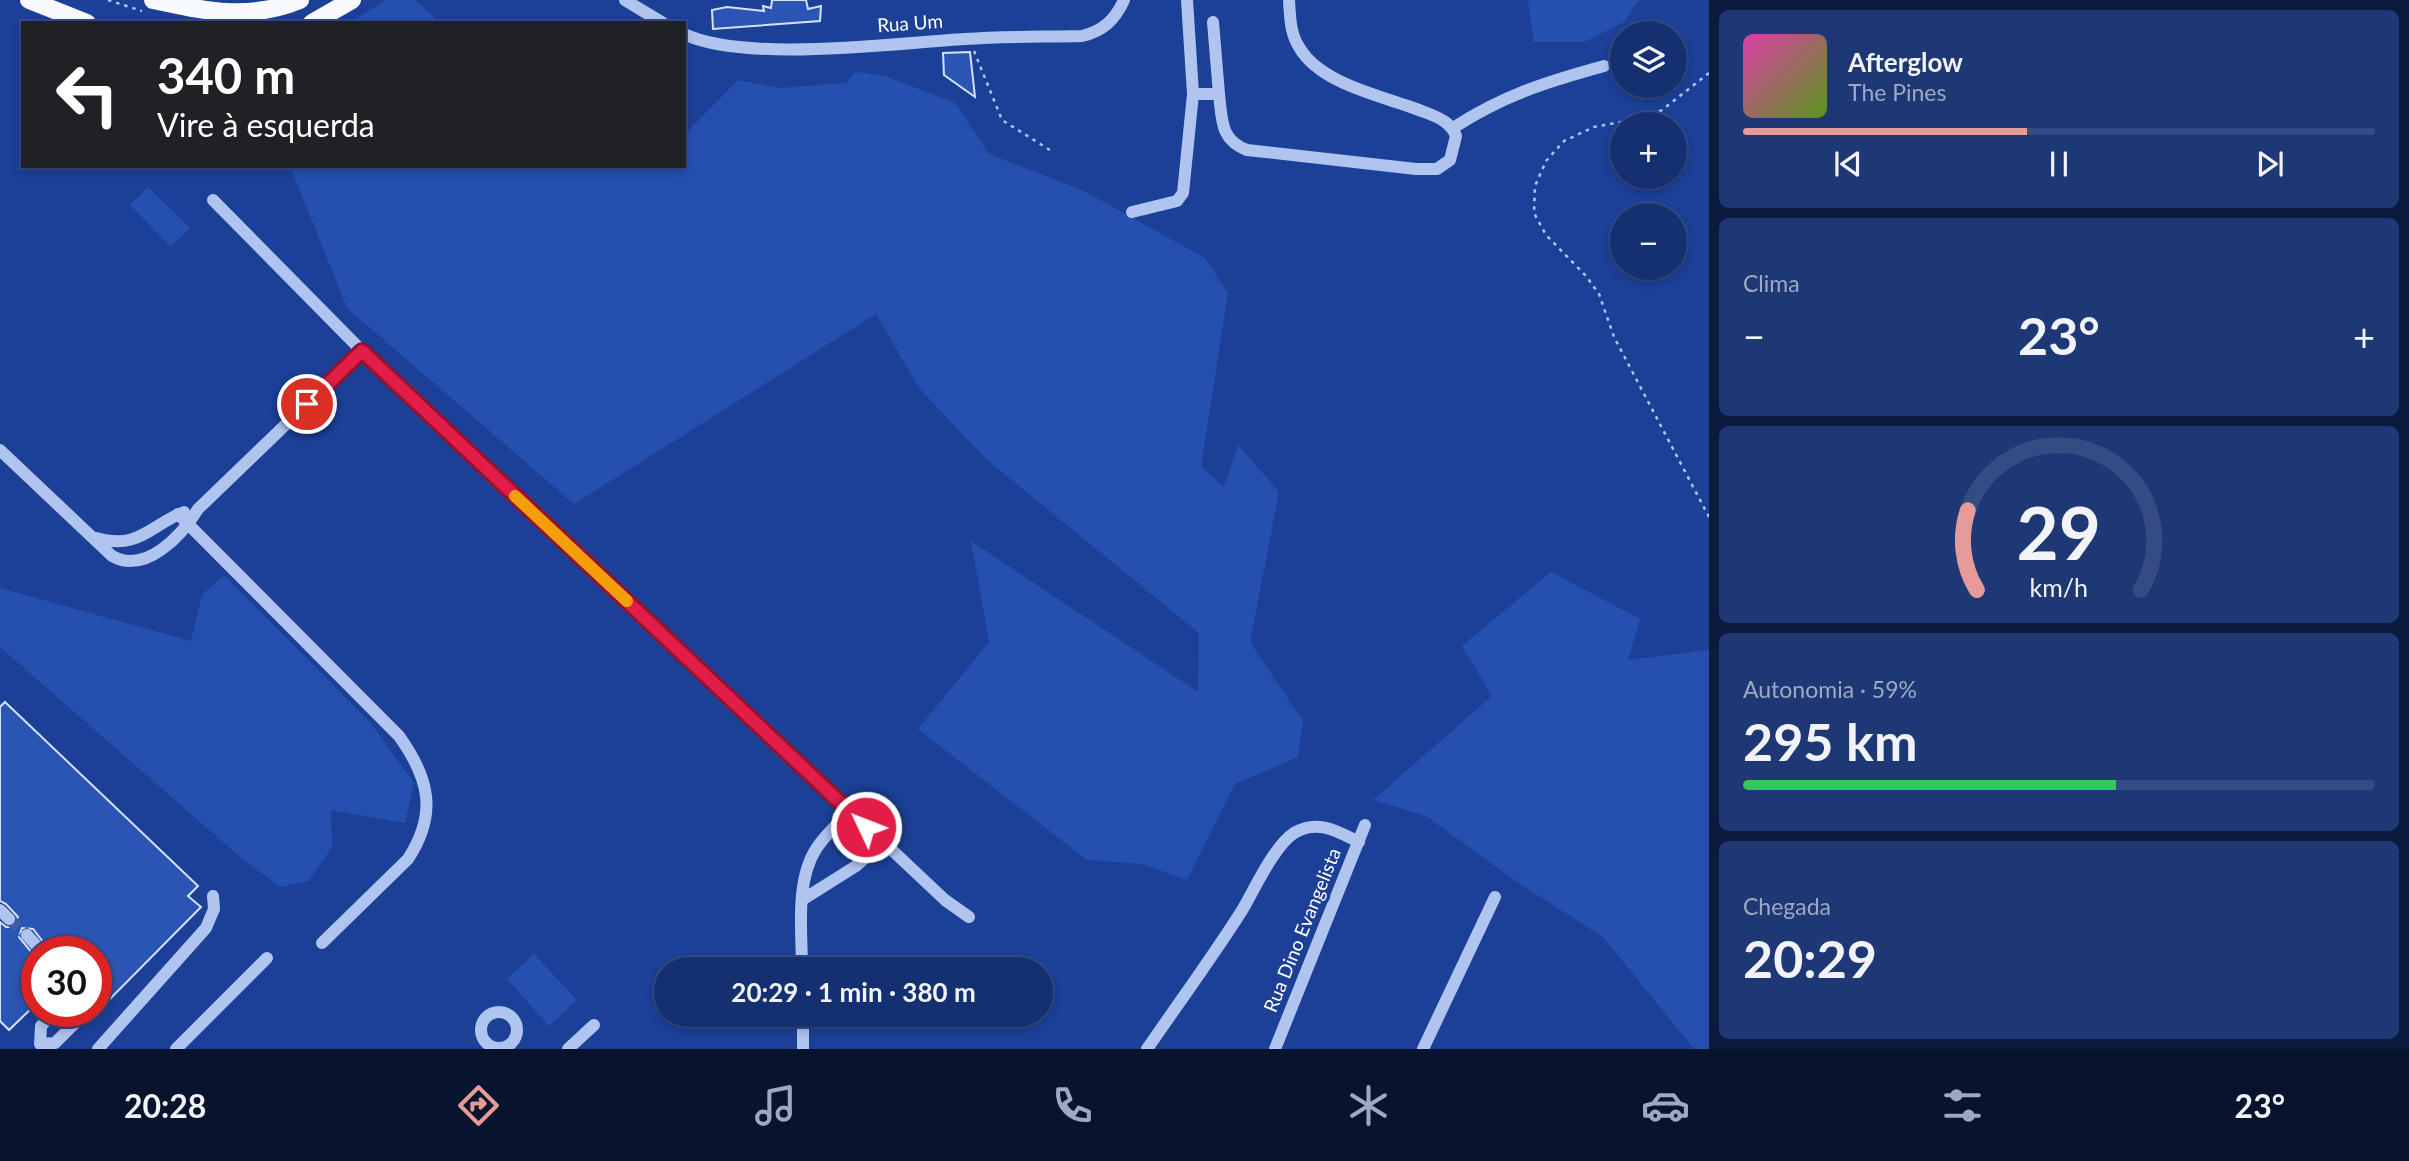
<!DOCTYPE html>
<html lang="pt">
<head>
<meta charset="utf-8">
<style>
  :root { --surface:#153071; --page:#1e3876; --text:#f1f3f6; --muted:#9da9c3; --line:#344b84; --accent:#e69b98 }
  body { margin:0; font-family:Lato,sans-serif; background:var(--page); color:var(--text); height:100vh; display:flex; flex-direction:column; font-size:26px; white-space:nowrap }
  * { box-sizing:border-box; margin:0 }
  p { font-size:23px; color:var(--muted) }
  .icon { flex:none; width:38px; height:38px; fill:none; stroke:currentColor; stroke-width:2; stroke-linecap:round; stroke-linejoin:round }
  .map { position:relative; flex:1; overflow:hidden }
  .panel { display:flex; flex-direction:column; gap:10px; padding:10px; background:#0c1a3e; width:700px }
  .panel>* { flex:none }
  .top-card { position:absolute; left:21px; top:21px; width:665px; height:147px; border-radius:0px; box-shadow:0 4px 10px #0003,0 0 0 2px var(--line); background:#202124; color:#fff; overflow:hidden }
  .controls { position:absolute; left:1610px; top:21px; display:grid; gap:14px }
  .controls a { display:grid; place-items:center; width:77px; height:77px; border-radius:50%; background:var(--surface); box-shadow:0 4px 10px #0003,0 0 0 2px var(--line); font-size:35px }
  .speed { position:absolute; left:21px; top:936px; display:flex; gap:14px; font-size:35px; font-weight:700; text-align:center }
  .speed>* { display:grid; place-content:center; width:91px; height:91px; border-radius:50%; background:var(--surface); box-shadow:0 4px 10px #0003,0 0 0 2px var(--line); line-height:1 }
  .speed .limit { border:10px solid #d22; background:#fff; color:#111 }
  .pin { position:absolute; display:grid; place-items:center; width:60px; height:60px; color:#fff; margin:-30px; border:4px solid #fff; border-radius:50%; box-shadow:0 2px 7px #0007 }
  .me { position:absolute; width:77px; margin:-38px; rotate:313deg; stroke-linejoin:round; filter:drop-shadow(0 0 5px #0008) }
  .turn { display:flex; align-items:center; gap:24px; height:147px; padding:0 21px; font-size:32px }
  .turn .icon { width:91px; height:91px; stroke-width:2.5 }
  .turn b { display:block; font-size:49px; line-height:60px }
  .big { font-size:52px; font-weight:700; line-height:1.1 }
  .panel .widget { flex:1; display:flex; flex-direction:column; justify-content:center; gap:10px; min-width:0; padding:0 24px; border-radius:10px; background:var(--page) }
  .panel .dial { align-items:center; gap:0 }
  .dial svg { height:182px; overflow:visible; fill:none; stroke:var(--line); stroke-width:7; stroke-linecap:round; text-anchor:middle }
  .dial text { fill:var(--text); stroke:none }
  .song { display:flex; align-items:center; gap:21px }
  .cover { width:84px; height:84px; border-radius:10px; background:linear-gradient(135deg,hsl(320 70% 55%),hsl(90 70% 35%)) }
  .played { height:7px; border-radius:4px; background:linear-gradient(90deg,var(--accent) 45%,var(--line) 45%) }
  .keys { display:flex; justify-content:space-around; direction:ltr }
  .heat { display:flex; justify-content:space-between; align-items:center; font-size:38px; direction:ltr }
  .charge { height:10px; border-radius:5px; background:linear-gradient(90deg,#34c759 59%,var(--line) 0) }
  .trip { position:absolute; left:654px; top:957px; width:399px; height:70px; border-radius:35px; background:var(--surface); box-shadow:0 4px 10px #0003,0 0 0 2px var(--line); font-weight:700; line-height:70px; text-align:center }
  .menu { display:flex; height:112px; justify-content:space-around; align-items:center; background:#08132d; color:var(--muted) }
  .menu .icon { width:49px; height:49px }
  .menu .selected { color:var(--accent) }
  .menu b { font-size:32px; color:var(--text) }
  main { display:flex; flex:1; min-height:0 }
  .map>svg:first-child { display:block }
  .green { fill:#2550b0 }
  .building { fill:#2b55b4; stroke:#d6e2fb; stroke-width:2 }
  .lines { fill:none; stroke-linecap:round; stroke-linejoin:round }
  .minor-tunnel { stroke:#3e5da7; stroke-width:12; stroke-dasharray:12 6; stroke-linecap:butt }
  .path { stroke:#b0c4f0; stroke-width:2.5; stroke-dasharray:3.5 5; stroke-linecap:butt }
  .minor { stroke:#b0c4f0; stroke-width:12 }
  .major { stroke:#f8faff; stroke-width:18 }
  .route-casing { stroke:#92132f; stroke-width:18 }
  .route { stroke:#e11d48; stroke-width:12 }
  .slow { stroke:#f59e0b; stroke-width:12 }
  .labels { text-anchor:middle; stroke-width:7; stroke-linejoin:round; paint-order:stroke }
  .street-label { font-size:19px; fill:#fff; stroke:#1c4097 }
</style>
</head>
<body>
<main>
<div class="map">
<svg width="1709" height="1049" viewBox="0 0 1709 1049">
  <rect width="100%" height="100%" fill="#1c4097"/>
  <g class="green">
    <polygon points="386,0 415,0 440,23 349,23"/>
    <polygon points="1528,0 1639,0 1624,22 1584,42 1534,42"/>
    <polygon points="856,72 885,76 955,103 989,154 1084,191 1205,258 1228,293 1201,467 1224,487 1238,445 1279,492 1250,642 1303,721 1298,757 1235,784 1187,880 1142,864 1087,860 918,729 989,642 971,541 1198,692 1199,633 986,459 919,388 876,314 574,504 347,308 290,166 644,166 650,169 653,166 684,166 684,135 738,80 780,88 846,83"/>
    <polygon points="148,187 190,228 171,247 130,205"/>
    <polygon points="1551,572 1640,619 1628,660 1709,650 1709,1049 1694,1049 1603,937 1520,884 1426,816 1373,800 1492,696 1462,646"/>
    <polygon points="224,575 369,721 414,783 405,823 331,810 332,847 309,881 280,887 239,856 0,647 0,588 191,641 202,595"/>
    <polygon points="534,954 577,1000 549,1026 507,979"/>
  </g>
  <g class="building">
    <polygon points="772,0 806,0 808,9 821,6 820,21 713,29 712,10 727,7 764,11 763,6 771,8"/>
    <polygon points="970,52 975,97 944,75 943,53"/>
    <polygon points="5,702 198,886 188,896 201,907 107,1002 96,993 96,952 51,952 33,929 22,928 19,937 37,959 37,1003 9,1030 0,1021 0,922 6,927 12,927 18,917 6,904 0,901 0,707"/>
  </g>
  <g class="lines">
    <polyline class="minor-tunnel" points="9,919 27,935"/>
    <g class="path">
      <polyline points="108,0 142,11"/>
      <polyline points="974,51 1002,120 1053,152"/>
      <polyline points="1709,73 1662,110 1648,117 1594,127 1564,141 1546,161 1535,186 1534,213 1546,235 1586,276 1599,294 1614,337 1709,517"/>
    </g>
    <g class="minor">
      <polyline points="625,0 663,23"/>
      <path d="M 1187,0 L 1193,94 L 1219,94 C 1222,119 1220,140 1247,150 L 1416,169 L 1437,169 L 1450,160 L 1456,136 C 1451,123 1440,118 1427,113 C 1389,97 1321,86 1299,47 C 1290,33 1290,16 1289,0"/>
      <polyline points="1213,22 1219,94"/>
      <path d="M 684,34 C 745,63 895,43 965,39 C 1004,36 1043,37 1082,36 C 1103,31 1115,20 1124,0"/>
      <path d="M 1453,128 C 1504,95 1546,82 1604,66"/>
      <polyline points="213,200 362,351 945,900 969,917"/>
      <polyline points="1132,212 1177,201 1183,193 1193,94"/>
      <path d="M 0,450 L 112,556 C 146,575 182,535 198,509 L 362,351"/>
      <path d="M 178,514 L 399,736 C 429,778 438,813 408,859 L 322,943"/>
      <path d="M 96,538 C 139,550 149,526 184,512"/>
      <polyline points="802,900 856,866 883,842"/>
      <polyline points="0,910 9,919"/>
      <polyline points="27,935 42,952"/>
      <path d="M 802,970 C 802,932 795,882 816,849 C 825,835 838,823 850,812"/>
      <polyline points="55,1012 41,1026 40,1044 55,1043 86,1012"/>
      <circle cx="499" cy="1030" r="18"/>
      <polyline points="803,1015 803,1049"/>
      <polyline points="98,1049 206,928 214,909 213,896"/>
      <polyline points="176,1049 267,958"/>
      <polyline points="568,1049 594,1025"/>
      <path d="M 1147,1049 C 1178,1004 1211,959 1241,912 C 1254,891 1273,847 1294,833 C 1318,819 1337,831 1359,842"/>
      <polyline points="1275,1049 1365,825"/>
      <polyline points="1423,1049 1495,897"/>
    </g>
    <g class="major">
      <polyline points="29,0 87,23"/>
      <path d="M 153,0 C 204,11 249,21 300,0"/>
      <polyline points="312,23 352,0"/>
    </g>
  </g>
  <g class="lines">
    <defs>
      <polyline id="route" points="307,404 362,351 866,827"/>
    </defs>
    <use href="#route" class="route-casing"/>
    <use href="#route" class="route"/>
    <polyline class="slow" points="515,496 627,601"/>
  </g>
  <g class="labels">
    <g class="street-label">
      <text transform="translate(910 23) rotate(-4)" y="7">Rua Um</text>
      <text transform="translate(1302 930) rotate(-68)" y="7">Rua Dino Evangelista</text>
    </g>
  </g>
</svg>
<div class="controls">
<a><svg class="icon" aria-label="layers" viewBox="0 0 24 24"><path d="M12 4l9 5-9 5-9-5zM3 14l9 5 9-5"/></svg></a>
<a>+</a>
<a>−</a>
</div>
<div class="speed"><div class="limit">30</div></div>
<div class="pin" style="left:307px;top:404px;background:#d93025"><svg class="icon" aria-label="arrive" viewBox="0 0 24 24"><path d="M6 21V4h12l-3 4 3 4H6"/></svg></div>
<svg class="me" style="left:866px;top:827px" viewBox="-20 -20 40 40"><circle r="17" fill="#e11d48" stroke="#fff" stroke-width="3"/><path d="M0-11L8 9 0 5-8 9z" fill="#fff"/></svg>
<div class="trip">20:29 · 1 min · 380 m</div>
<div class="top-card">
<div class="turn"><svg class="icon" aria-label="left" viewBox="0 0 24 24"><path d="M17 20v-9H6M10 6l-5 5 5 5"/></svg><div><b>340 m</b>Vire à esquerda</div></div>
</div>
</div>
<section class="panel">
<div class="widget">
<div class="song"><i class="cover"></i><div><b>Afterglow</b><p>The Pines</p></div></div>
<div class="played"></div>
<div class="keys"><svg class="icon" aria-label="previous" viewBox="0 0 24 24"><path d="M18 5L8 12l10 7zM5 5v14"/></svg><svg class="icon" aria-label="pause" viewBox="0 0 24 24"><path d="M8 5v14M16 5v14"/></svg><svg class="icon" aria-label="next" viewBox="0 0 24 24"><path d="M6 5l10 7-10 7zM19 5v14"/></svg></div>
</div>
<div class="widget"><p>Clima</p>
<div class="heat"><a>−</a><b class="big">23°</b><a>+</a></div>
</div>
<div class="widget dial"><svg viewBox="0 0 100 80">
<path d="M14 69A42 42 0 1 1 86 69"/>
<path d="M14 69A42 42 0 0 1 10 34" stroke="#e69b98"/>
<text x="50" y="56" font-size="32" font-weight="700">29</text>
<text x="50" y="72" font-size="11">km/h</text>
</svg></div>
<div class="widget"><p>Autonomia · 59%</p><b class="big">295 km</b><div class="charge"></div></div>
<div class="widget"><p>Chegada</p><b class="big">20:29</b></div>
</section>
</main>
<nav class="menu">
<b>20:28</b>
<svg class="icon selected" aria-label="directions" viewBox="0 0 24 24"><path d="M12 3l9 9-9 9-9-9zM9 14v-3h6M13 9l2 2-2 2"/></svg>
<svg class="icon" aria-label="music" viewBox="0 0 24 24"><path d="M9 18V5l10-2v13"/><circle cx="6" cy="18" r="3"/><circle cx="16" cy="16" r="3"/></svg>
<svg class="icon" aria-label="phone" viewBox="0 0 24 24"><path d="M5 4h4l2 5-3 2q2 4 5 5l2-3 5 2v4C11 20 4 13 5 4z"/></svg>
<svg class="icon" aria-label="climate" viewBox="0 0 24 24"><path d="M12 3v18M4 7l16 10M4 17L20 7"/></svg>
<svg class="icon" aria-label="car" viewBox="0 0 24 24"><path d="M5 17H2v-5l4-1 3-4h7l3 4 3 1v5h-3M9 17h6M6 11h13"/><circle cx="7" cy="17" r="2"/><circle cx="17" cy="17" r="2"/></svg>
<svg class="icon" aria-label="filters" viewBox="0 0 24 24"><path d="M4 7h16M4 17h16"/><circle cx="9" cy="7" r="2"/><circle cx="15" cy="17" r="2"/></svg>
<b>23°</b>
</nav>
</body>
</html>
